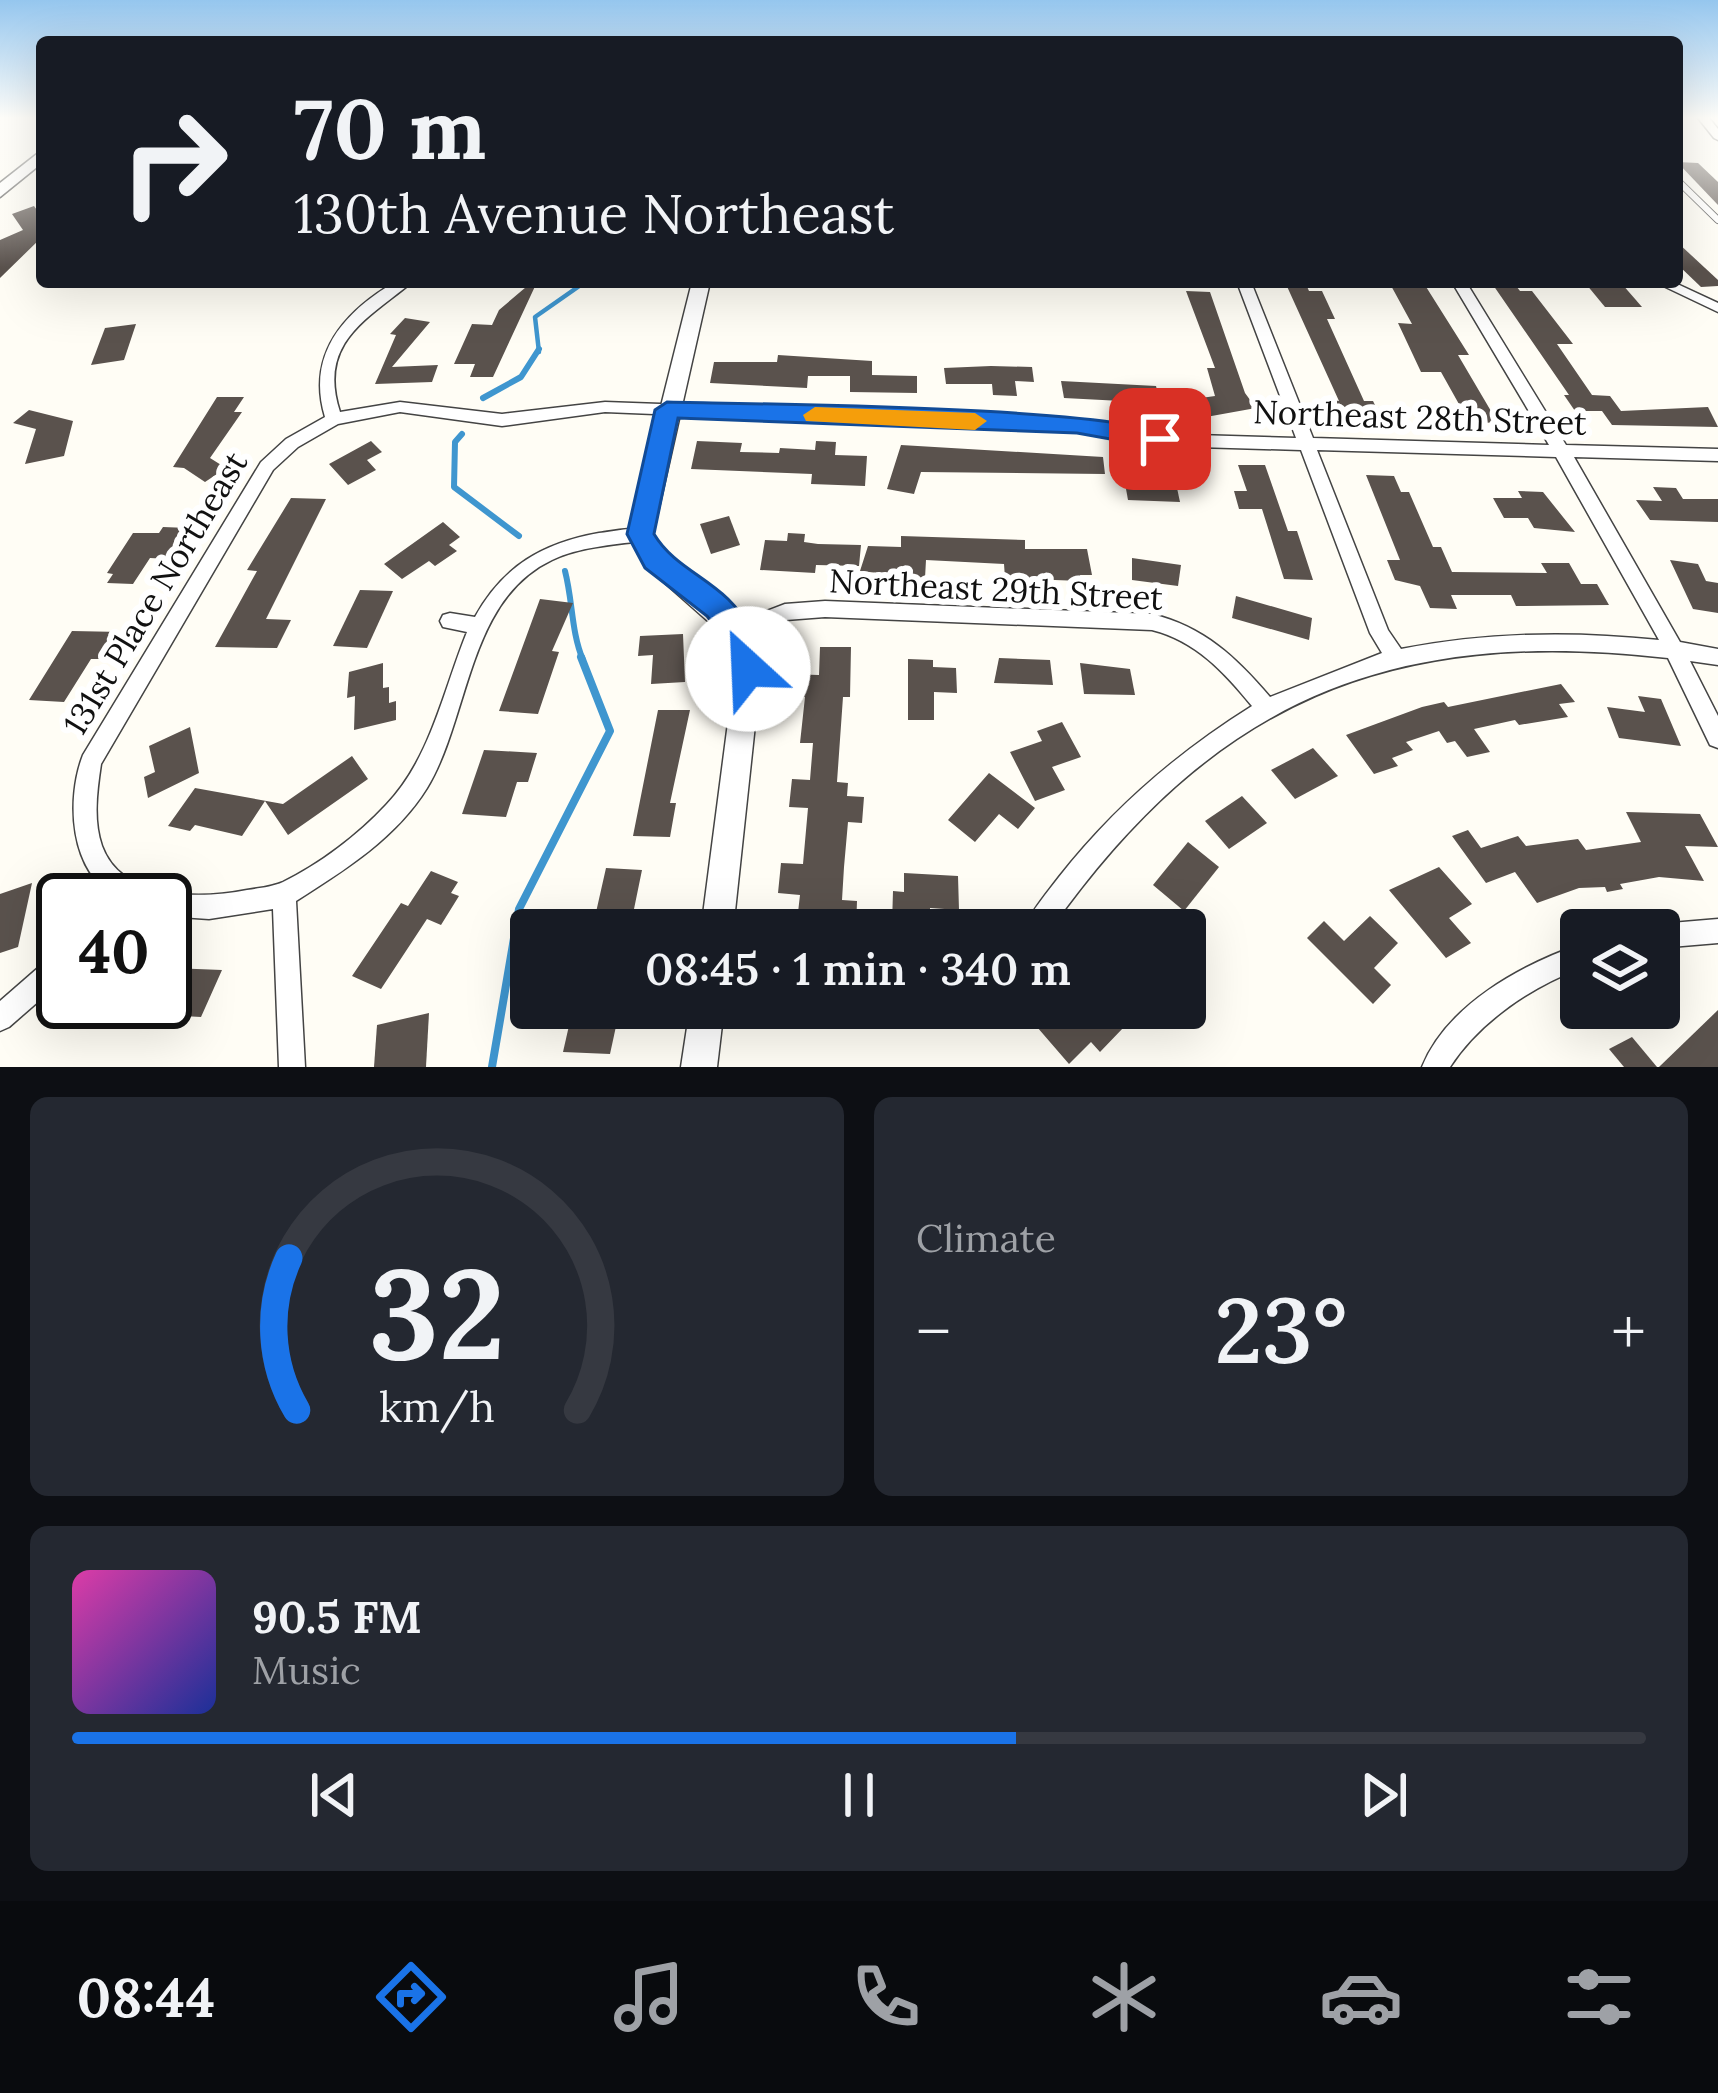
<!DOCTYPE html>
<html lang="en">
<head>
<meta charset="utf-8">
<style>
  :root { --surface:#171b24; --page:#242831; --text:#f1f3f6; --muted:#9ea1a6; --line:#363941; --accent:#1a73e8 }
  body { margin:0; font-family:Lora,serif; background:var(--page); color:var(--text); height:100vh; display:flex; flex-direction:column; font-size:45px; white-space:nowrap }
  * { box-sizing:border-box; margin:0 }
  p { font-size:39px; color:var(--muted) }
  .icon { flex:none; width:66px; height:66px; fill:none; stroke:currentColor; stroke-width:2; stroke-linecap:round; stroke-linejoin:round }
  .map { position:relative; height:1067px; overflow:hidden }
  .details { display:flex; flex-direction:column; gap:30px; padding:30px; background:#0d0f14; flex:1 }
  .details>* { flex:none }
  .hud { position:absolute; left:36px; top:36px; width:1647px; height:252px; border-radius:12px; box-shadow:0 12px 48px #0002; background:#171b24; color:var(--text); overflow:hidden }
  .tools { position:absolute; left:1560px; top:909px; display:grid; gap:24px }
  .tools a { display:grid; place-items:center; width:120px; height:120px; border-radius:12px; background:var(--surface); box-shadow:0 12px 48px #0002; font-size:60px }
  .speed { position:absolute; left:36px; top:873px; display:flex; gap:24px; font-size:60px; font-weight:700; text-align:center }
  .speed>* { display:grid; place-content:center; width:156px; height:156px; border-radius:50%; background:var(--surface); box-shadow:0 12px 48px #0002; line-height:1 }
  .speed .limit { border:6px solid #111; border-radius:18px; background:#fff; color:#111 }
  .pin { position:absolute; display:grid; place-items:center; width:102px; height:102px; color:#fff; margin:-51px; border-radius:24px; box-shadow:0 6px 18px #0006 }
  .me { position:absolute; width:132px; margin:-66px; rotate:335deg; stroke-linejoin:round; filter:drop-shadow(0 0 9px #0008) }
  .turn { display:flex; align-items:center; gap:42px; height:252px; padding:0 60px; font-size:54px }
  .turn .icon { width:156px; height:156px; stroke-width:2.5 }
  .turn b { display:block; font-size:84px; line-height:102px }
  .big { font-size:90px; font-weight:600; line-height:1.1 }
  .details .card { flex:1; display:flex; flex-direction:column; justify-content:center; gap:18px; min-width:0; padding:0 42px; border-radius:18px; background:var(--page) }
  .details .dial { align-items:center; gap:0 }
  .dial svg { height:312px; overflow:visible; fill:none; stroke:var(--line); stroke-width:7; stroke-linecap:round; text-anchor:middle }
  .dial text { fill:var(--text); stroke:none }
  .song { display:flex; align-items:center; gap:36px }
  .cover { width:144px; height:144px; border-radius:18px; background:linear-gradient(135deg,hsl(320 70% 55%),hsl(230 70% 35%)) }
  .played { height:12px; border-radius:6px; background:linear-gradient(90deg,var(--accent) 60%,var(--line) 60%) }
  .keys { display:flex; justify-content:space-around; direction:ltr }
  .heat { display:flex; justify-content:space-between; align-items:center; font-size:66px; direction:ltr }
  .details .tiles { flex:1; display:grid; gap:30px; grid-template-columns:1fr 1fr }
  .card:last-child { grid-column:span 2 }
  .trip { position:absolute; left:510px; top:909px; width:696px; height:120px; border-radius:12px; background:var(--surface); box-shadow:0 12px 48px #0002; font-weight:600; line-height:120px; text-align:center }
  .tabs { display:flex; height:192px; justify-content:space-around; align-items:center; background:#090b0e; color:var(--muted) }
  .tabs .icon { width:84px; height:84px }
  .tabs .current { color:var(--accent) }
  .tabs b { font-size:54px; color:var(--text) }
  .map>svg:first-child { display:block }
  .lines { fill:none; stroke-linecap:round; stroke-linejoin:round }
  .stream-far2 { stroke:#3f96cf; stroke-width:4.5 }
  .stream-far1 { stroke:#3f96cf; stroke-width:6 }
  .stream { stroke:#3f96cf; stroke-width:8 }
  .building { fill:#5a524d }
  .service-casing { stroke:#444; stroke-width:8 }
  .minor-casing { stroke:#444; stroke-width:3 }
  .tertiary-casing { stroke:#444; stroke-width:3 }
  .service { stroke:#fff; stroke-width:6 }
  .minor { fill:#fff; fill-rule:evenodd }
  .tertiary { fill:#fff; fill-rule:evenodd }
  .route { fill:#1a73e8; stroke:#114b97; stroke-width:3 }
  .slow { fill:#f59e0b }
  .labels { text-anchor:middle; stroke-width:12; stroke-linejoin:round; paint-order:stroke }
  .street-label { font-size:33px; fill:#111; stroke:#fff }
</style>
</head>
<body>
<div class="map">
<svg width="1718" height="1067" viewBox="0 0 1718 1067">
  <rect width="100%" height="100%" fill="#fffdf5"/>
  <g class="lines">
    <polyline class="stream-far2" points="539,352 535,317 585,282"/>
    <g class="stream-far1">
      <polyline points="483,398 521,377 539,349"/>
      <polyline points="462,434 455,442 454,487 519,536"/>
      <path d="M 565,571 C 573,602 571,631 583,660"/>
    </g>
    <polyline class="stream" points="492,1067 519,909 610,731 581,657"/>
  </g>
  <g class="building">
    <polygon points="1677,162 1698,163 1718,182 1718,205"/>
    <polygon points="34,206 42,217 42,237 0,278 0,240 23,230 12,214"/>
    <polygon points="1677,242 1718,280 1718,286 1701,287 1677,264"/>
    <polygon points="532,282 537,282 493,377 470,377 475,364 454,364 472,324 492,325 499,310"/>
    <polygon points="1285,282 1305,282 1309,291 1322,291 1335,319 1327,319 1364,401 1373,401 1376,407 1398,408 1405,422 1340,420 1332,400 1339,401"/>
    <polygon points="1389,282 1423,282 1469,355 1458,355 1498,423 1469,422 1441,372 1421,372 1398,323 1412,324"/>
    <polygon points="1491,282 1513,282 1520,291 1532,291 1573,344 1557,344 1592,395 1610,396 1621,411 1708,407 1718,427 1612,425 1602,411 1575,411 1564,395 1569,395"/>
    <polygon points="1586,284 1622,284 1642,307 1605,307"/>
    <polygon points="1186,291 1210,292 1245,393 1256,408 1206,417 1194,399 1215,396 1207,368 1215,368"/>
    <polygon points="405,318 430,322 392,367 438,365 432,382 375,384 396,335 390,334"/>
    <polygon points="136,324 124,360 91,365 105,328"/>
    <polygon points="778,355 872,361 872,375 917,376 917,393 850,392 850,376 808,376 807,388 710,383 714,362 777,362"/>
    <polygon points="991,366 1032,367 1034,382 1015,381 1017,396 993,395 992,384 946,384 944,368"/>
    <polygon points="1061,381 1156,386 1160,403 1064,398"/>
    <polygon points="217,397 244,397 234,412 242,412 210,458 226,468 205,482 184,468 173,467"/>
    <polygon points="29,410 73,421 64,456 25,464 36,429 13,423"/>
    <polygon points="371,441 382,452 367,460 376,470 348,485 329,464"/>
    <polygon points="697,441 742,443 740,452 779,453 780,448 815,450 816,441 836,442 835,455 867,456 865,486 811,484 812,474 691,469"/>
    <polygon points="901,445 1103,457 1105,474 921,472 914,494 887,489"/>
    <polygon points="1238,465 1265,465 1288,531 1297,531 1313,580 1284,579 1262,509 1239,509 1234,491 1247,491"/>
    <polygon points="1123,472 1174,474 1180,502 1128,500"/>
    <polygon points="1366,475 1394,476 1401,492 1409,492 1433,547 1441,547 1452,572 1547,573 1541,563 1569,563 1581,584 1597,584 1609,605 1516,606 1511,595 1451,595 1457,609 1430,608 1420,586 1395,580 1387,560 1400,560"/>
    <polygon points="1653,487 1676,488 1683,499 1718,499 1718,522 1650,520 1636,500 1662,501"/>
    <polygon points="1518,491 1543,492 1575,532 1534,528 1528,518 1504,518 1493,498 1522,498"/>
    <polygon points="291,498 326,499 266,619 291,620 277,648 215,647 257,571 247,570"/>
    <polygon points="729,516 740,545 711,554 700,524"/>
    <polygon points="443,522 460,537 449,545 457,551 435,566 429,561 402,579 384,564"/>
    <polygon points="163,527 188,528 168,559 150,558 133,584 107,583 113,574 107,573 133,533 159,533"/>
    <polygon points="788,533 805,534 804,542 818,544 861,545 859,566 816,565 815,573 760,570 765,540 787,541"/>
    <polygon points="901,536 1025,540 1025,549 1087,549 1092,575 1080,575 1081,581 1005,578 1004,564 926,560 925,578 860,571 868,546 901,547"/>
    <polygon points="1132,558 1181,565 1178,586 1132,580"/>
    <polygon points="1670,560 1698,564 1706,581 1718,583 1718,613 1693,609"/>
    <polygon points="360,590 393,591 367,648 333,646"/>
    <polygon points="1236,596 1312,618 1309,640 1232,618"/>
    <polygon points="540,599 573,603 552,651 559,652 538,714 499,711"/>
    <polygon points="72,631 122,632 105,659 91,659 64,702 29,700"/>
    <polygon points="683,634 685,682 651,684 653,655 638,656 640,636"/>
    <polygon points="820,647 851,647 850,697 843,697 837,782 848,783 847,796 864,797 862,823 848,822 844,867 842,900 857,901 856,930 796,930 800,895 778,893 781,863 803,864 808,808 789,807 792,779 810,780 813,743 800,743 805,697 783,696 785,674 819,675"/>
    <polygon points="999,658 1050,660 1053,685 994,683"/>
    <polygon points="908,659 933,660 933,667 956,668 957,693 934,692 934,720 908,720"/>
    <polygon points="383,663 383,688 389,687 389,703 396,701 396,720 354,730 355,696 347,698 349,672"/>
    <polygon points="1080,663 1130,669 1135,695 1084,694"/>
    <polygon points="1561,684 1575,702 1559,704 1568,717 1519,725 1515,720 1474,729 1490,752 1467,757 1455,741 1447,743 1439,731 1406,742 1413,750 1392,758 1398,766 1374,774 1346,735 1422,707 1444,702 1448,707"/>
    <polygon points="1638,696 1661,699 1681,746 1619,738 1607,707 1645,712"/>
    <polygon points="658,710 690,710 670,803 676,803 670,837 633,836"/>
    <polygon points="1062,722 1081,757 1052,767 1065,790 1035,801 1010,752 1042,741 1037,731"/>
    <polygon points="190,727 199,773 148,798 144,777 155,772 149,746"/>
    <polygon points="1313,748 1338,776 1295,799 1271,770"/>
    <polygon points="484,750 537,753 528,782 517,782 506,817 462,814"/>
    <polygon points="352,756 368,779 288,835 265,801 242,836 195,825 190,831 168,826 195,788 283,804"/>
    <polygon points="989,773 1035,808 1018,829 999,814 975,842 948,820"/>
    <polygon points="1242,796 1267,823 1229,849 1205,821"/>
    <polygon points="1626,812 1700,814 1718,847 1685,846 1704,881 1659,877 1620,884 1623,889 1607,892 1605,887 1579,888 1537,903 1515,872 1486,883 1452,836 1468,830 1481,848 1518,836 1526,846 1578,839 1586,850 1641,842"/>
    <polygon points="1188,842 1219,867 1184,911 1153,885"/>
    <polygon points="1439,867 1472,904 1449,918 1471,943 1446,958 1389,890"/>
    <polygon points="606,868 642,870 634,909 661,911 657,930 592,930"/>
    <polygon points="431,871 458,882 451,893 459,896 441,925 427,919 381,989 352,976 401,903 408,906"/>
    <polygon points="904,873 958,876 959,910 930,908 930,926 892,924 893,891 904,892"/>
    <polygon points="32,883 18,947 0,953 0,894"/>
    <polygon points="1370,916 1398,943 1374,968 1391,985 1373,1004 1307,938 1324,921 1344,941"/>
    <polygon points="171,968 222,970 201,1017 165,1015 165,1007 155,1029 123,1028 136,1002 165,1002 165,975"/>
    <polygon points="573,1008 620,1008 610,1054 563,1052"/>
    <polygon points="1055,1008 1107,1008 1124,1027 1100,1052 1091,1042 1069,1064 1037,1027"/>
    <polygon points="1718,1010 1718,1067 1659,1067"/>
    <polygon points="429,1013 426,1067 374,1067 377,1025"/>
    <polygon points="1632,1037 1657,1067 1624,1067 1609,1049"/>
  </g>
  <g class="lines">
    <defs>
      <polyline id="service" points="1677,180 1718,220"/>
      <g id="minor">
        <polygon points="1698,118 1709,118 1718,129 1718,140 1714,138"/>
        <path d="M 395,282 L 412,282 C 368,319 317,342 340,412 L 400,402 L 502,414 L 605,402 L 1077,419 L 1164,434 L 1296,438 L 1237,282 L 1251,282 L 1313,438 L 1549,445 L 1452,282 L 1466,282 L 1566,445 L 1718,449 L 1718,461 L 1574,457 L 1680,642 L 1718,649 L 1718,665 L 1690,661 L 1718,716 L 1718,748 L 1710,745 L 1668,658 C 1389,626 1213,700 1050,930 L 1023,930 C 1031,911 1047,893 1059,877 C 1114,807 1177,753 1252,706 C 1224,672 1196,641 1152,630 L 825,617 L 786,620 L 737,639 L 730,637 L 727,631 L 730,625 L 785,604 L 825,601 L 1152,614 C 1204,627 1236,657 1270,697 L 1382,653 L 1370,633 L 1301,450 L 1164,446 L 1077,431 L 605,412 L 502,426 L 400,412 L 338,424 L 298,447 L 273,470 L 101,764 C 97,791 93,820 102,846 C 122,901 201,899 247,890 C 259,888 272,887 283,882 C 320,864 358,835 386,805 C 431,758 443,691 467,632 L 443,627 L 440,621 L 443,615 L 450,613 L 475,617 C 503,566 543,543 599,533 C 615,531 632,527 647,529 L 650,534 L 647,539 L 641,541 C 612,545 579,547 552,560 C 467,600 470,717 427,788 C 396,838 345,870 296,901 L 305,1067 L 279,1067 L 273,909 L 209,919 L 165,916 L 165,900 C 150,900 130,904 117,897 C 69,872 66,799 83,755 L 261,462 L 286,439 L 325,417 C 306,354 344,312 395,282 ZM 1317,450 L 1556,457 L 1659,640 C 1573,631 1486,632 1401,649 L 1388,630 Z"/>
        <polygon points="1655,282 1673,282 1718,303 1718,312"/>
        <polygon points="1718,919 1718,943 1659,948 1659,930 1649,930 1659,924"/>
        <path d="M 1581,944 L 1581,968 C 1531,987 1479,1022 1450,1067 L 1422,1067 C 1447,1005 1521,965 1581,944 Z"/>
        <polygon points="63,951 63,980 9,1027 0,1031 0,1001 54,954"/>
      </g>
      <g id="tertiary">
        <polygon points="42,150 42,163 0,197 0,183"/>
        <path d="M 692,282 L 710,282 L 653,534 C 674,570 713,583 737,615 C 750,631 756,650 761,669 L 733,930 L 701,930 L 735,669 L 719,631 L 658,577 L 629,534 Z"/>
        <polygon points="690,1008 724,1008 717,1067 681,1067"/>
      </g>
    </defs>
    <use href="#service" class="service-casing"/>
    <use href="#minor" class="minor-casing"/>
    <use href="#tertiary" class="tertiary-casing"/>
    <use href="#service" class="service"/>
    <use href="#minor" class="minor"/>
    <use href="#tertiary" class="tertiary"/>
  </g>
  <linearGradient id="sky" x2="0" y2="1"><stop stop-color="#95c6ee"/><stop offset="0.44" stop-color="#fffefa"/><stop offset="1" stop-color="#fffefa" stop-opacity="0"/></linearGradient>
  <rect width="1718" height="268" fill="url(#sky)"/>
  <path class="route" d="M 667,402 C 736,404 1145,406 1172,439 L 1160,448 L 1077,433 L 678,418 L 654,534 C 672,564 703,575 728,599 C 748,618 755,643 763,669 L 759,678 L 748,682 L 737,678 L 723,636 L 707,616 L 645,568 L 627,534 L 655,410 Z"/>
  <polygon class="slow" points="815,407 975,413 987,421 975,430 806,421 803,415"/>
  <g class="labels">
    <g class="street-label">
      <text transform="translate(1420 417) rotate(2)" y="12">Northeast 28th Street</text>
      <text transform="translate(996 589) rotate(3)" y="12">Northeast 29th Street</text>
      <text transform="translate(155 593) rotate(-59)" y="12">131st Place Northeast</text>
    </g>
  </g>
</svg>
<div class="tools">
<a><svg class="icon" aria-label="layers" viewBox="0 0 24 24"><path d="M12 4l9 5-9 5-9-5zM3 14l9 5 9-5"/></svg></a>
</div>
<div class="speed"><div class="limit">40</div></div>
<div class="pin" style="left:1160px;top:439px;background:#d93025"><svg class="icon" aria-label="arrive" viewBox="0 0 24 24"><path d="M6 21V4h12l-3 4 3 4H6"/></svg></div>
<svg class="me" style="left:748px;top:669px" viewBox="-20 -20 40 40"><circle r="19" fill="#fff"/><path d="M0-13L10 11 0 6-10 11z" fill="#1a73e8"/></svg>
<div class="trip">08:45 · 1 min · 340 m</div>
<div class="hud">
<div class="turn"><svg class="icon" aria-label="right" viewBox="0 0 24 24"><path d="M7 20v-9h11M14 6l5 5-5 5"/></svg><div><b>70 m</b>130th Avenue Northeast</div></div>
</div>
</div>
<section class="details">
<div class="tiles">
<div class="card dial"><svg viewBox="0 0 100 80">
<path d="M14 69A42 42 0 1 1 86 69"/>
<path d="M14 69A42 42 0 0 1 12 30" stroke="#1a73e8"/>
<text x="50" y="56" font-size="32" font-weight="700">32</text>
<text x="50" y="72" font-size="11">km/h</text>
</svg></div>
<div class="card"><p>Climate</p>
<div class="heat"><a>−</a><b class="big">23°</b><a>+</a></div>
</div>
<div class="card">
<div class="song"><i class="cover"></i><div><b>90.5 FM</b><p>Music</p></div></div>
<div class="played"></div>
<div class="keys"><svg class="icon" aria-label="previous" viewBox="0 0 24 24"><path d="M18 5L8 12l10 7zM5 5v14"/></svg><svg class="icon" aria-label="pause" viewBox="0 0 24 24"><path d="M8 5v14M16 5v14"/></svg><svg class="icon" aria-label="next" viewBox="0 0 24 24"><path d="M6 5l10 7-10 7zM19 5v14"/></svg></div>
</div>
</div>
</section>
<nav class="tabs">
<b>08:44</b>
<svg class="icon current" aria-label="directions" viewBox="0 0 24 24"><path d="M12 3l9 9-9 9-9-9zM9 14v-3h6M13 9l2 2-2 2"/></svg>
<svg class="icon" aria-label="music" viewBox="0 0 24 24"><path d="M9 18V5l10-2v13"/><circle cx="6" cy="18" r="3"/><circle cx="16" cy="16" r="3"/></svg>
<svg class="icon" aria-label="phone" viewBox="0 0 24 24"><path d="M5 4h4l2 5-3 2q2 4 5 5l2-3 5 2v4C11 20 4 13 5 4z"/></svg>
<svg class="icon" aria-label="climate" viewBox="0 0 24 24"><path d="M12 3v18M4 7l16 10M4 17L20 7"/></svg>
<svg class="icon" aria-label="car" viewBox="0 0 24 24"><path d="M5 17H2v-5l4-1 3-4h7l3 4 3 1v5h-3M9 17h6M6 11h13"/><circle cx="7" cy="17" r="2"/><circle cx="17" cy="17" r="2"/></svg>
<svg class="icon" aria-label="filters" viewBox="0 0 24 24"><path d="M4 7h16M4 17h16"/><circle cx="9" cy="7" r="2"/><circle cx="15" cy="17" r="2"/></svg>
</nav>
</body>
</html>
